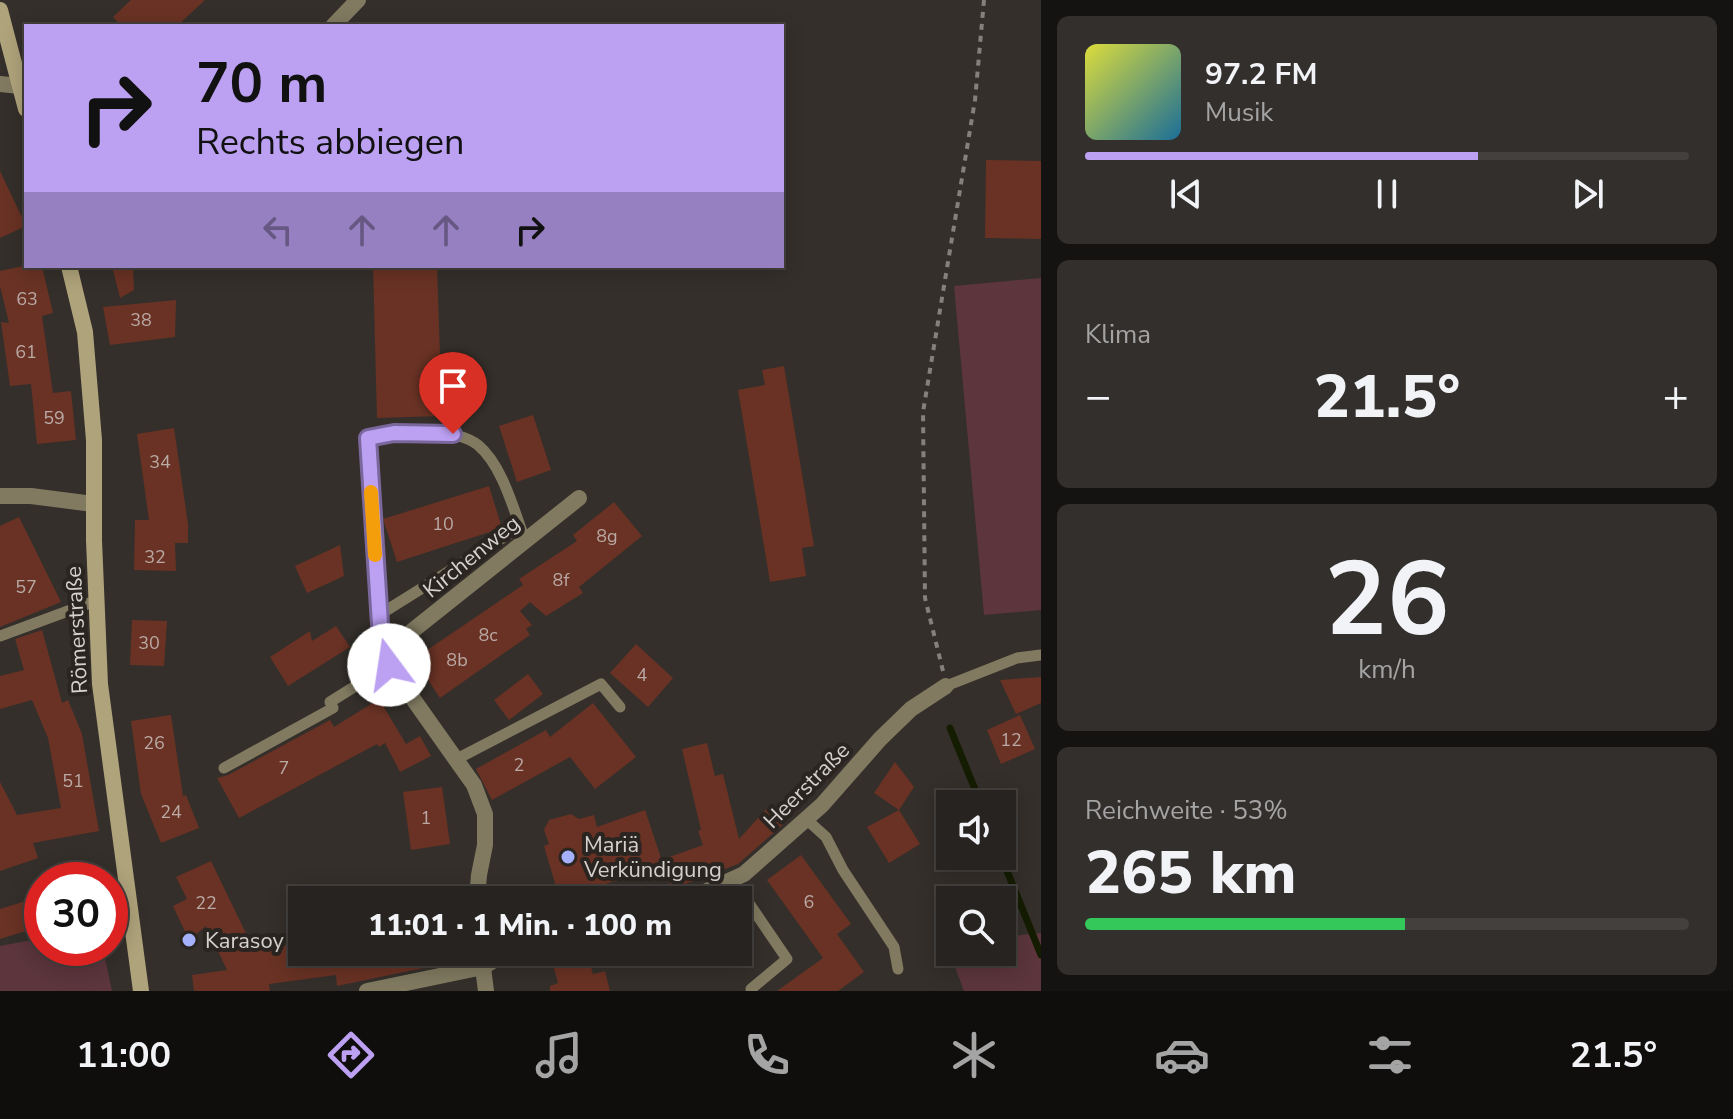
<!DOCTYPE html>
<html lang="de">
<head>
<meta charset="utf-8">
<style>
  :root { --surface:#272320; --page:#332f2d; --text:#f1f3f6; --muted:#a4a4a5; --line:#43403e; --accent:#bca0f2 }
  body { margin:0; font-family:"Nunito Sans",sans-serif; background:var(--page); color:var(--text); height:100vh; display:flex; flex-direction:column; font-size:30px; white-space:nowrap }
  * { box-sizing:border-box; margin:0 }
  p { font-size:26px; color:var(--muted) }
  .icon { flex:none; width:44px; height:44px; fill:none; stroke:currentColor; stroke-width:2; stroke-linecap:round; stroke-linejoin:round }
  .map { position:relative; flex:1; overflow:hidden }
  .side { display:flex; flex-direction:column; gap:16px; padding:16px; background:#151312; width:692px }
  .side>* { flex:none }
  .banner { position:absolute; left:24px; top:24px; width:760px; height:244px; border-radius:0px; box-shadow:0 4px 20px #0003,0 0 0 2px var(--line); background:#bca0f2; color:#111; overflow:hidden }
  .tools { position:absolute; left:936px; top:790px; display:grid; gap:16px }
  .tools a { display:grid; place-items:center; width:80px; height:80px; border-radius:0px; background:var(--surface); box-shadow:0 4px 20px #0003,0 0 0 2px var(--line); font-size:40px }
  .speed { position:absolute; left:24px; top:862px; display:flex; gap:16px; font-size:40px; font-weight:700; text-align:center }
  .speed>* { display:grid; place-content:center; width:104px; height:104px; border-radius:50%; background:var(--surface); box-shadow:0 4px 20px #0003,0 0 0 2px var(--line); line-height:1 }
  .speed .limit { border:12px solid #d22; background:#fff; color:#111 }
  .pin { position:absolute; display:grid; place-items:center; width:68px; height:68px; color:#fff; margin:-82px -34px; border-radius:50% 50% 50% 0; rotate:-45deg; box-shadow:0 0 8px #0007 }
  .pin .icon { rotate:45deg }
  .me { position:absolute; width:88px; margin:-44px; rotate:346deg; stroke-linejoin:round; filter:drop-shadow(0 0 6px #0008) }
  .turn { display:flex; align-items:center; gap:28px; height:168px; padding:0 40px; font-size:36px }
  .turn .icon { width:104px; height:104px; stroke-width:2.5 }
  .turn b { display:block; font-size:56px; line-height:68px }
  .lanes { display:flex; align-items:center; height:76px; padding:0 40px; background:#0003; justify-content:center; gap:40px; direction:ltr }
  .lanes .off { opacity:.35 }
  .big { font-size:60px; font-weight:800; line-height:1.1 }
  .side .card { flex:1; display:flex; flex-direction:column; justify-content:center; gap:12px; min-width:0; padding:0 28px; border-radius:12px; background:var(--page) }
  .side .dial { align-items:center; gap:0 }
  .dial b { font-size:104px; line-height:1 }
  .song { display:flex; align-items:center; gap:24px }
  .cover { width:96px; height:96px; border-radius:12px; background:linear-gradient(135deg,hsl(60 70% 55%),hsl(200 70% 35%)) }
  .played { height:8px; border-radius:4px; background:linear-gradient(90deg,var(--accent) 65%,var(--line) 65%) }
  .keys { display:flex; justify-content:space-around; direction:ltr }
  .heat { display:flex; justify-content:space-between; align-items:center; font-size:44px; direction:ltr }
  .charge { height:12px; border-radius:6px; background:linear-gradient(90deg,#34c759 53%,var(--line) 0) }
  .trip { position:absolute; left:288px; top:886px; width:464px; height:80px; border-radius:0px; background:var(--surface); box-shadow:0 4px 20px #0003,0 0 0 2px var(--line); font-weight:800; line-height:80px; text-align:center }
  .tabs { display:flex; height:128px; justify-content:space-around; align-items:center; background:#100e0d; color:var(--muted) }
  .tabs .icon { width:56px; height:56px }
  .tabs .selected { color:var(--accent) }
  .tabs b { font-size:36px; color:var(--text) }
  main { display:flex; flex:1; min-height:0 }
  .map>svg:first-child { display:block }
  .green { fill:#5c353d }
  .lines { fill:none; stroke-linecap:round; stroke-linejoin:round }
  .stream { stroke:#141c01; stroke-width:7 }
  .building { fill:#693224 }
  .path { stroke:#84807c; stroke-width:4; stroke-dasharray:6 6; stroke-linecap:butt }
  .service { stroke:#817a61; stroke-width:11 }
  .minor { stroke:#817a61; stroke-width:16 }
  .tertiary { stroke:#817a61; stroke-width:16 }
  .secondary { stroke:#afa37b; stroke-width:16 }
  .route-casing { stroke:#7a689d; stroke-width:20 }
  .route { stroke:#bca0f2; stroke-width:14 }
  .slow { stroke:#f59e0b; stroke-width:14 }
  .poi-dot { fill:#a6b1fc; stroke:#2a2520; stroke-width:3 }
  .labels { text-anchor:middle; stroke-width:8; stroke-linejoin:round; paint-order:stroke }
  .number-label { font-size:18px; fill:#baa9a4 }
  .street-label { font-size:22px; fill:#d5d1ce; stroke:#2a2520 }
  .poi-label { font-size:22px; fill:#d5d1ce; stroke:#2a2520; text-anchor:start }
</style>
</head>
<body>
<main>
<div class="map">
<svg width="1041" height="991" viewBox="0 0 1041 991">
  <rect width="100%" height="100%" fill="#342f2a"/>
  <g class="green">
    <polygon points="1041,278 1041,610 984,615 954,286"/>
    <polygon points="1041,933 1041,991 964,991 946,943 950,943 950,952 1002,952 1002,937"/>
    <polygon points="42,938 42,948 103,948 112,991 0,991 0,946"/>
  </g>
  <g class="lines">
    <g class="stream">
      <polyline points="950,728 981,804"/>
      <polyline points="1001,856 1041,955"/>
    </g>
  </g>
  <g class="building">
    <polygon points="131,0 205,0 177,26 121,26 113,17"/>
    <polygon points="986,160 1041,161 1041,239 985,238"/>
    <polygon points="0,171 26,226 0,238"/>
    <polygon points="23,266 42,266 53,313 42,316 53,393 71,391 76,440 37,444 31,384 10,386 1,322 9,323 0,286 0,271"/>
    <polygon points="112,266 133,266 134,290 120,298"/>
    <polygon points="373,266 437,266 442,416 377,418"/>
    <polygon points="176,300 175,337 110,345 103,307"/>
    <polygon points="784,366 814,546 802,548 806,576 770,582 738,390 765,385 762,370"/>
    <polygon points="533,415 551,470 517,482 499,426"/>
    <polygon points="174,428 188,524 188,543 175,543 176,571 134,570 135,520 149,520 137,434"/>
    <polygon points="489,486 502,528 397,562 383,519"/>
    <polygon points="614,502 642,536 579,587 583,593 546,616 530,602 520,611 532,625 526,629 530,635 440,698 414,659 523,585 519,579 577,541 573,535"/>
    <polygon points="19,517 61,602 0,627 0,526"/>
    <polygon points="340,545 344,576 307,593 295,566"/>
    <polygon points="132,620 167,621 164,666 130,665"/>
    <polygon points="336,626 350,647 288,686 270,657 310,631 312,641"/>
    <polygon points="42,630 62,703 68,700 82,734 99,831 33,843 38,858 0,871 0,782 17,815 61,808 48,738 32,700 0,709 0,676 24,670 15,639"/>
    <polygon points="636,644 673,678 648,707 610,673"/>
    <polygon points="528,674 543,694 509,720 494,700"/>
    <polygon points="1041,677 1041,703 1016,714 1000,680"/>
    <polygon points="379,699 406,744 420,736 431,756 400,772 385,743 379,747 377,744 239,818 217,778 228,775 330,720 334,727"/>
    <polygon points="593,703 636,757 595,789 570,757 492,800 476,769 546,730 550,737"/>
    <polygon points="171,715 183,796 186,795 199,828 161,843 141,794 131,721"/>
    <polygon points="1020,715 1035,749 1001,764 987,730"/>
    <polygon points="707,743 715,776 723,774 739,839 770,805 787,821 738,864 672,889 661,860 703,845 698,831 701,830 682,749"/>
    <polygon points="895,762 914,787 899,810 874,793"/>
    <polygon points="442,787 450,844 411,850 403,792"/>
    <polygon points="645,810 663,864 603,885 607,900 560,900 544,846 549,844 544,830 549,820 571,814 579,819 594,815 597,827"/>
    <polygon points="899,810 920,844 889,863 867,827"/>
    <polygon points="801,855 851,924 837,934 864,972 838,991 777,991 823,958 767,880"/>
    <polygon points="211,861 254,950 302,943 302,952 470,952 471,958 337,986 336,975 269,984 270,991 194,991 192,975 227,970 206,926 189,940 173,906 187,899 176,877"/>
    <polygon points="42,896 42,926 0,939 0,909"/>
    <polygon points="588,956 593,974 605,971 610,991 550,991 550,986 558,983 553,965"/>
  </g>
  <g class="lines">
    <polyline class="path" points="943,671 925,598 923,412 975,100 984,0"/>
    <g class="service">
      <polyline points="379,615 520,527"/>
      <polyline points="0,636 95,601"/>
      <path d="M 382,655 L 368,438 C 396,432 454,426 478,445 C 503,466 514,511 525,540"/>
      <polyline points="946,686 1017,658 1041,655"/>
      <polyline points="455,760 601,684 620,707"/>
      <polyline points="224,768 333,708 330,702 389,665"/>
      <polyline points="806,819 826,837 843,870 894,947 898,969"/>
      <polyline points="733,880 787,959 751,989"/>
    </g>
    <g class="minor">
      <polyline points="333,26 358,0"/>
      <polyline points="0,84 19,86"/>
      <polyline points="477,900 479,875 485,845 485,814 474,785 382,655 579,498"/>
      <polyline points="687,900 744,874 822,805 880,739 911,709 946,686"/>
      <polyline points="481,952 486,991"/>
      <polyline points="367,991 483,967 507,952"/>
    </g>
    <polyline class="tertiary" points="0,496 31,496 93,504"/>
    <g class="secondary">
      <polyline points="0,10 26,109"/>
      <polyline points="69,266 85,332 94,440 94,540 100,684 141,991"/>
    </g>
  </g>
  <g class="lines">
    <defs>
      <polyline id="route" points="389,665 382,655 368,438 394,433 453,434"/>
    </defs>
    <use href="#route" class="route-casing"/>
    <use href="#route" class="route"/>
    <polyline class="slow" points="371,492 375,555"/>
  </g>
  <g class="poi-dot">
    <circle cx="568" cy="857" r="8"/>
    <circle cx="189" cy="940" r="8"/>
  </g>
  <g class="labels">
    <g class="number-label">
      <text x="27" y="305">63</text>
      <text x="141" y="326">38</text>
      <text x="26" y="358">61</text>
      <text x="54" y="424">59</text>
      <text x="160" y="468">34</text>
      <text x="443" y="530">10</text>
      <text x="607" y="542">8g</text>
      <text x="155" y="563">32</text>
      <text x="561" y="586">8f</text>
      <text x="26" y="593">57</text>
      <text x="488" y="641">8c</text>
      <text x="149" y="649">30</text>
      <text x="457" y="666">8b</text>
      <text x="642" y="681">4</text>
      <text x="1011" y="746">12</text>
      <text x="154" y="749">26</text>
      <text x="519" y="771">2</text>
      <text x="284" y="774">7</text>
      <text x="73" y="787">51</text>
      <text x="171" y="818">24</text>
      <text x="426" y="824">1</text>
      <text x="809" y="908">6</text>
      <text x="206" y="909">22</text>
    </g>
    <g class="street-label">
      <text transform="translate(471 556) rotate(-39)" y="8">Kirchenweg</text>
      <text transform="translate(76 630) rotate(-93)" y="8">Römerstraße</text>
      <text transform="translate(806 785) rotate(-45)" y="8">Heerstraße</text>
    </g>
    <g class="poi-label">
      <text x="584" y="852">Mariä<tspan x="584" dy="25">Verkündigung</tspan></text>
      <text x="205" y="948">Karasoy</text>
    </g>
  </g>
</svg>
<div class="tools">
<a><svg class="icon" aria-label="sound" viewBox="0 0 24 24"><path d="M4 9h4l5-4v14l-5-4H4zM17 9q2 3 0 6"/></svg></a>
<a><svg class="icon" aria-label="search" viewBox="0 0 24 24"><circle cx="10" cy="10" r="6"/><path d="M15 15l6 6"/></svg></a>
</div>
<div class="speed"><div class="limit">30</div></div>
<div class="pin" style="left:453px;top:434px;background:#d93025"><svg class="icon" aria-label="arrive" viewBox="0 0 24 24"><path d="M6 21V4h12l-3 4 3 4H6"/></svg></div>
<svg class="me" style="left:389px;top:665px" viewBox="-20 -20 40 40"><circle r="19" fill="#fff"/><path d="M0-13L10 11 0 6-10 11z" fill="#bca0f2"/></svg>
<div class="trip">11:01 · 1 Min. · 100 m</div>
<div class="banner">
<div class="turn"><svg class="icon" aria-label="right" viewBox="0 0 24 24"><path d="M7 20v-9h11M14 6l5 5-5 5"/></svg><div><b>70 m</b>Rechts abbiegen</div></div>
<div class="lanes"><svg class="icon off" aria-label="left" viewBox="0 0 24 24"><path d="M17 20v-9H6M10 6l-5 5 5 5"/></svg><svg class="icon off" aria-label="ahead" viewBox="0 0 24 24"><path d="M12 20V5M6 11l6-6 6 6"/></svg><svg class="icon off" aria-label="ahead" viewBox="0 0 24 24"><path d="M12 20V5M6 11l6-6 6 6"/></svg><svg class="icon" aria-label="right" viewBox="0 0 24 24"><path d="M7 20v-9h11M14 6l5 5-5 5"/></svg></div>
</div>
</div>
<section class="side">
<div class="card">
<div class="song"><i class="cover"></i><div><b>97.2 FM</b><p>Musik</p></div></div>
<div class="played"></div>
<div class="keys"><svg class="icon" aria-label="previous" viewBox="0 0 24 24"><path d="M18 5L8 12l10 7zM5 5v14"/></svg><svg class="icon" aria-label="pause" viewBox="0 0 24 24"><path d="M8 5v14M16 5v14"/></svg><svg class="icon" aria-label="next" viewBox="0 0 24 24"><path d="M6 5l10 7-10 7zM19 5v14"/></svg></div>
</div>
<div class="card"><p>Klima</p>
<div class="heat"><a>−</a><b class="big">21.5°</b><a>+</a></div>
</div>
<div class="card dial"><b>26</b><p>km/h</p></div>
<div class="card"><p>Reichweite · 53%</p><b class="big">265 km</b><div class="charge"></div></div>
</section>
</main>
<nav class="tabs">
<b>11:00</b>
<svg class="icon selected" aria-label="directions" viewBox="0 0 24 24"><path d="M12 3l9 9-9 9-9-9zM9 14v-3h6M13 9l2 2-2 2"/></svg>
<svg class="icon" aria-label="music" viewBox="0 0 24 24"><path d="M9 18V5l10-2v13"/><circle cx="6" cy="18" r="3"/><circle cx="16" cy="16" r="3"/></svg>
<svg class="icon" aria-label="phone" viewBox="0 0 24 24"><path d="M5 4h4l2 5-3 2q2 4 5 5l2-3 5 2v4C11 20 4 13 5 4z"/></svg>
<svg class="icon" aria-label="climate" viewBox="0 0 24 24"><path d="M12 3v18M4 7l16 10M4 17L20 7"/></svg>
<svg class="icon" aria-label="car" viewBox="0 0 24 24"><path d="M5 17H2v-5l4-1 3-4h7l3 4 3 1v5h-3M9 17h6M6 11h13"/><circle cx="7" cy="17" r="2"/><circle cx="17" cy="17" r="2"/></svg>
<svg class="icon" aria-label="filters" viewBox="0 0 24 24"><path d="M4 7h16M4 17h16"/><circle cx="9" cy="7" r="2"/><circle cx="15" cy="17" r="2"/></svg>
<b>21.5°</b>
</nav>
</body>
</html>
